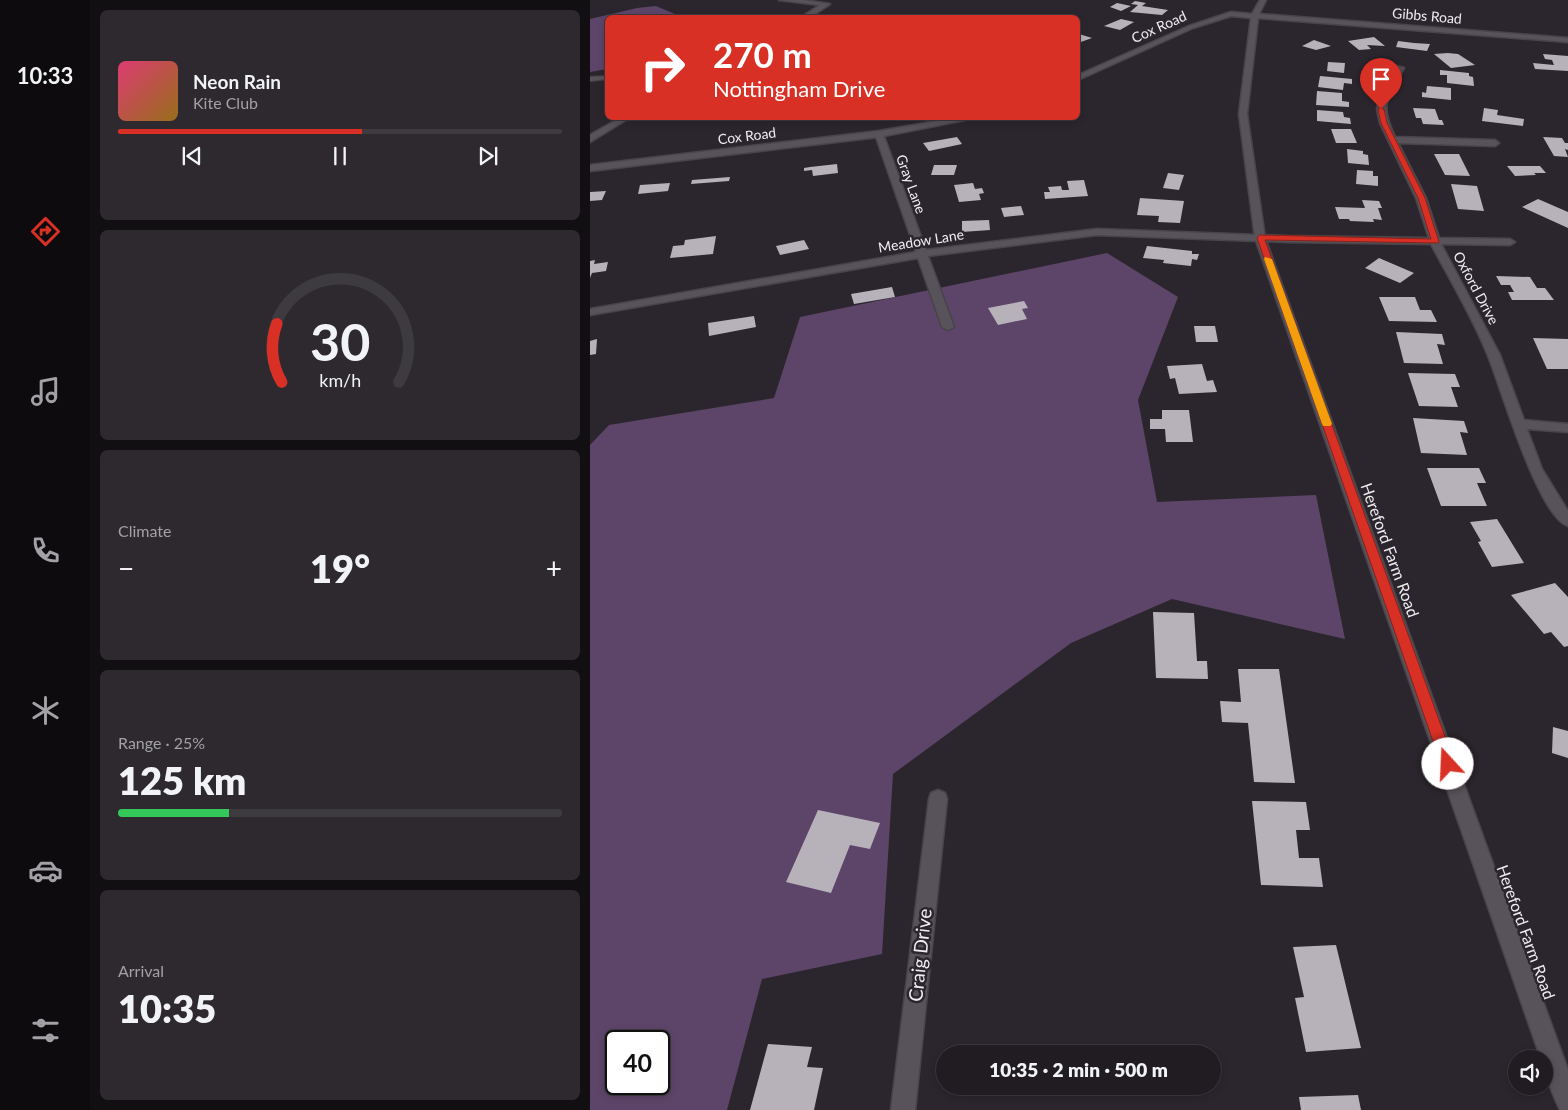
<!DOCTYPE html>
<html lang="en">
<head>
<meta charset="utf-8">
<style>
  :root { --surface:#201c22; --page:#2d292f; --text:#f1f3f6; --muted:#a2a1a5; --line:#3d3a40; --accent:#d93025 }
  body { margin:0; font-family:Lato,sans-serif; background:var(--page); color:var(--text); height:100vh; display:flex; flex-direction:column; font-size:19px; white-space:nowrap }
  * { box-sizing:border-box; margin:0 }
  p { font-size:16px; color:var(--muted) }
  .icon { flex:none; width:28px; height:28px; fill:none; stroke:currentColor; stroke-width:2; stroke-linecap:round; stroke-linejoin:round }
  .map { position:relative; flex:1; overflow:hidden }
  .panel { display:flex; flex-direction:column; gap:10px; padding:10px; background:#120f13; width:500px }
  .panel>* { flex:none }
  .guide { position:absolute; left:15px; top:15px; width:475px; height:105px; border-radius:8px; box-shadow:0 2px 8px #0003,0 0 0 1px var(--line); background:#d93025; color:#fff; overflow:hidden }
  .buttons { position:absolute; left:918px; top:1050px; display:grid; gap:10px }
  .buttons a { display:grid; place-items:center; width:45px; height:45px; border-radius:50%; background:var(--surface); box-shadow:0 2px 8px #0003,0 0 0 1px var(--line); font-size:25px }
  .speed { position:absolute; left:15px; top:1030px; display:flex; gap:10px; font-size:25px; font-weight:700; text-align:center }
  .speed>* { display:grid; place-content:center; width:65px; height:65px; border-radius:50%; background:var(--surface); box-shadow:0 2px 8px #0003,0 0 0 1px var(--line); line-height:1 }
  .speed .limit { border:2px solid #111; border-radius:8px; background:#fff; color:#111 }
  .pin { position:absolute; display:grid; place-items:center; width:42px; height:42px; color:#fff; margin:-51px -21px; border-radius:50% 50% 50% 0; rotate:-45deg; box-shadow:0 0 5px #0007 }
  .pin .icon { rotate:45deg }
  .me { position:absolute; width:55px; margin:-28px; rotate:340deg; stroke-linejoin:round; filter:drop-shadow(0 0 4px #0008) }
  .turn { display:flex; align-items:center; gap:18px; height:105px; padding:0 25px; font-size:22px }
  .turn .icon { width:65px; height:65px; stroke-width:2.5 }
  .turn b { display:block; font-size:35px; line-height:42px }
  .big { font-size:38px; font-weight:800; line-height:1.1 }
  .panel .widget { flex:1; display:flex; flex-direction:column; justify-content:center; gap:8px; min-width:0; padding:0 18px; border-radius:8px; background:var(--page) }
  .panel .dial { align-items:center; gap:0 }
  .dial svg { height:130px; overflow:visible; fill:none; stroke:var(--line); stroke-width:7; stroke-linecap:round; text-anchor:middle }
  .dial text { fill:var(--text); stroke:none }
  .song { display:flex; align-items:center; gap:15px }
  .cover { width:60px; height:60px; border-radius:8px; background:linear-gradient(135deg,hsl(340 70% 55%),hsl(40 70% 35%)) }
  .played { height:5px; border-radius:2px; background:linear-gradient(90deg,var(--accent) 55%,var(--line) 55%) }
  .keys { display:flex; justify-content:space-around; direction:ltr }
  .heat { display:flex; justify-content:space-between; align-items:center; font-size:28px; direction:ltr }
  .charge { height:8px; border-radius:4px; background:linear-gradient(90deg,#34c759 25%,var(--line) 0) }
  .trip { position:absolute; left:346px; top:1045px; width:285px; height:50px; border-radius:25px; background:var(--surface); box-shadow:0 2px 8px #0003,0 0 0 1px var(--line); font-weight:800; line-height:50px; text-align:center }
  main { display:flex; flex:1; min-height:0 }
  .tabs { display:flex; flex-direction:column; width:90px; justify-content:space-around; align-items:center; background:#0d0b0e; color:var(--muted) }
  .tabs .icon { width:35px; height:35px }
  .tabs .current { color:var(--accent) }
  .tabs b { font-size:22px; color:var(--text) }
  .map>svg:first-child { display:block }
  .green { fill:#5d4569; fill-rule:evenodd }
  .building { fill:#b7b1ba }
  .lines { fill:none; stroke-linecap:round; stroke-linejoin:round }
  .service-casing { stroke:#48444a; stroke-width:2 }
  .minor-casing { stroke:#48444a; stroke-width:3 }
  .tertiary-casing { stroke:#48444a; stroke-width:3 }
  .service { fill:#58535a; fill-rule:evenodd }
  .minor { fill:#58535a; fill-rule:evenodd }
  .tertiary { fill:#58535a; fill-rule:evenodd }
  .route { fill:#d93025; stroke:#8d1f18 }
  .slow { fill:#f59e0b }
  .labels { text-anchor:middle; stroke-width:5; stroke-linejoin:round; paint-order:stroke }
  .far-street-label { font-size:14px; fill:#efecf1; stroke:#2b262d }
  .street-label { font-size:16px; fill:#efecf1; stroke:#2b262d }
  .near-street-label { font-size:19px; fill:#efecf1; stroke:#2b262d }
</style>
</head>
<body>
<main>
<nav class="tabs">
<b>10:33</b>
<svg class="icon current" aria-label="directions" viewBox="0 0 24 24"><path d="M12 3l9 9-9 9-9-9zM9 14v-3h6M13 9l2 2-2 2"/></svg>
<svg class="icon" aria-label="music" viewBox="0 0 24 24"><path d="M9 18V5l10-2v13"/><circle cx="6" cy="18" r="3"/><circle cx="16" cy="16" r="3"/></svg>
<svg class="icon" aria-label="phone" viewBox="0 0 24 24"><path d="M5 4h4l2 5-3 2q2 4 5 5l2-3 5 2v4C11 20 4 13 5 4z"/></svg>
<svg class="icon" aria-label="climate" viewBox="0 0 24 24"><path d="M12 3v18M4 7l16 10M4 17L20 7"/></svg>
<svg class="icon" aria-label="car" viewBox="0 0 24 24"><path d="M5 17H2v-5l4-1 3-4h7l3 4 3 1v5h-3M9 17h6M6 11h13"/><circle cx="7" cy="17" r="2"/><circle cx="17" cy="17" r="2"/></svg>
<svg class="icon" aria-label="filters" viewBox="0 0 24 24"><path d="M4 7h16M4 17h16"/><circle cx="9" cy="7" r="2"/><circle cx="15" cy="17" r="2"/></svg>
</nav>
<section class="panel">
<div class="widget">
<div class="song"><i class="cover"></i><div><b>Neon Rain</b><p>Kite Club</p></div></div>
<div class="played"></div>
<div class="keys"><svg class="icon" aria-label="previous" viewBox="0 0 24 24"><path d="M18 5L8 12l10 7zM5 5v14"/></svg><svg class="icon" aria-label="pause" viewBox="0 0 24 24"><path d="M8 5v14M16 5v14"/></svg><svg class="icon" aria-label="next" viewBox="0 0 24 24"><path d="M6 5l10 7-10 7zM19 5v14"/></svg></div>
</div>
<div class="widget dial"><svg viewBox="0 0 100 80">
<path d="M14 69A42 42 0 1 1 86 69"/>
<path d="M14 69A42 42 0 0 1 11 33" stroke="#d93025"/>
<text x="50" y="56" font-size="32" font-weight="700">30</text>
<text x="50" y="72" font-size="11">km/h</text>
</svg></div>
<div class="widget"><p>Climate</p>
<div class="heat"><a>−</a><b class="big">19°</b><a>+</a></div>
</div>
<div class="widget"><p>Range · 25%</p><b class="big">125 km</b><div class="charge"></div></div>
<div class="widget"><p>Arrival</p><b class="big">10:35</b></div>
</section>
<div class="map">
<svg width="978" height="1110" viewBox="0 0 978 1110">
  <rect width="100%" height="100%" fill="#2b262d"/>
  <g class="green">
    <polygon points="66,6 92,17 18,18 17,69 0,72 0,19 47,8"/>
    <path d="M 517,253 L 588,297 L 548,400 L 567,502 L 726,495 L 755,639 L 582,599 L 481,643 L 303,774 L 292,954 L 172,979 L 137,1110 L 0,1110 L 0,445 L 19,425 L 184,398 L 210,317 ZM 26,1041 L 69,1041 L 69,1084 L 26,1084 Z"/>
  </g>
  <g class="building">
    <polygon points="545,1 556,3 552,6 578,10 572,15 540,12 548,5 541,4"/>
    <polygon points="527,3 541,6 531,11 520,7"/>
    <polygon points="531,19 544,22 530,30 514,26"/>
    <polygon points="489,34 502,38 488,43"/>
    <polygon points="784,37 795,46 777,45 781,49 769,50 758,41"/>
    <polygon points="724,40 741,46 726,50 712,46"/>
    <polygon points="808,41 824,43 840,44 837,51 806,47"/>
    <polygon points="858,53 868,54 885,65 861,68 844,54"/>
    <polygon points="953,54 978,56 978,71 945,69 943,63 964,65 962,60 955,59"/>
    <polygon points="738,62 755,63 754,73 737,71"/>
    <polygon points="850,70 879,73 879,76 883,77 884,86 857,83 857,75 850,75"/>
    <polygon points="730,76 762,79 762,84 754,83 753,90 728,87"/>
    <polygon points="837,86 861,88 861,100 832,97 832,92 836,93"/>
    <polygon points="727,91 752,93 752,101 759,102 759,107 726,105"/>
    <polygon points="823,108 845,109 849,120 852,120 854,125 833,124 831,118 826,118"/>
    <polygon points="894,108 908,110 907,115 934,119 933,126 892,121"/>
    <polygon points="727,110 753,112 754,117 760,118 761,124 727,121"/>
    <polygon points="741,129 761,129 767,143 746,143"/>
    <polygon points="367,137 372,144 339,151 333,143"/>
    <polygon points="953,137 972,138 975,143 978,143 978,150 975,149 978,157 964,156"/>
    <polygon points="757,149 773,151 773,154 778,155 779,165 758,163"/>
    <polygon points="844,154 869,154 880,176 855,175"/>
    <polygon points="247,164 248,173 223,176 222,170 214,171 214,168 220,167"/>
    <polygon points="344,165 367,165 364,175 341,175"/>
    <polygon points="917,166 950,166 956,173 944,173 946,175 925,176"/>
    <polygon points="767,170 783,171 783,176 788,176 788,186 766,184"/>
    <polygon points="578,173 594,175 589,190 573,188"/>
    <polygon points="140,177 139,181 101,184 102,180"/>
    <polygon points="494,180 498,196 455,199 454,192 460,192 458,187 471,186 472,190 479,190 477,181"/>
    <polygon points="80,183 78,191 48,194 50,185"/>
    <polygon points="383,183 385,189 392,188 394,193 389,194 391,200 369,202 364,185"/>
    <polygon points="861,184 887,186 894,211 868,209"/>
    <polygon points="16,191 12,200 0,201 0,192"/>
    <polygon points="550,198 594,201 590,223 568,222 569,216 547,215"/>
    <polygon points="948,199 978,212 978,228 932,207"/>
    <polygon points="772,200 789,201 792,208 788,208 792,220 783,219 784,222 760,221 759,219 749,219 745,207 775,208"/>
    <polygon points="431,206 434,215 414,217 411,208"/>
    <polygon points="399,220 400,230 372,232 372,221"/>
    <polygon points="126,236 123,254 80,258 83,246 94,245 95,240"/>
    <polygon points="214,240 219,249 190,255 186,246"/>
    <polygon points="557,246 602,251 602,254 609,254 607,260 602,259 601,266 573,263 574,260 553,258"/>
    <polygon points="789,258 824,273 810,283 775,268"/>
    <polygon points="5,260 4,264 18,262 16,271 2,273 0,278 0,261"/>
    <polygon points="906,276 940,277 947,288 955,288 964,300 922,300 918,292 924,292 920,285 911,285"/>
    <polygon points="302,287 305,297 264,304 261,294"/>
    <polygon points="789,297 825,297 830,310 841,310 847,322 799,321"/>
    <polygon points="434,301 438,308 432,309 437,319 408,325 398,308"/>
    <polygon points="164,316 166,327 119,336 118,323"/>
    <polygon points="604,326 625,326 628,342 606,342"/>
    <polygon points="806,332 852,334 855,345 847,344 853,364 814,363"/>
    <polygon points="943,338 978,339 978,369 957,369"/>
    <polygon points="7,339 6,354 0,355 0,341"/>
    <polygon points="612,364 617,381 623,380 627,392 589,394 585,378 580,379 577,366"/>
    <polygon points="818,373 865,374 870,387 861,387 868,407 829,406"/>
    <polygon points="572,410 599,410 603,442 576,442 575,429 560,429 560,419 572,419"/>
    <polygon points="823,418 874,421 878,433 870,432 877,455 831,453"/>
    <polygon points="837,468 889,468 896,483 887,483 897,506 851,506"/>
    <polygon points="907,519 934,563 902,567 888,542 891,541 880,522"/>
    <polygon points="965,583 978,597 978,646 974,647 961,632 954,634 921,595"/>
    <polygon points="563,612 604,613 607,661 617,661 618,679 566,678"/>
    <polygon points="648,669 689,669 705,783 664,782 658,723 632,722 630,701 651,702"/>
    <polygon points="963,727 978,731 978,758 962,753"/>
    <polygon points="662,801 716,802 720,830 706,830 709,858 729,858 733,887 671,885"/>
    <polygon points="228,810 290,823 280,849 260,845 241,893 196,882"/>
    <polygon points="746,945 771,1048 716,1052 705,998 714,997 703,947"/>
    <polygon points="178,1044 222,1047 217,1067 233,1068 224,1110 160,1110"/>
    <polygon points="768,1095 771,1110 711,1110 709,1097"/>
  </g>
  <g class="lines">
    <defs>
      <polygon id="service" points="18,76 18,79 0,81 0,77"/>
      <g id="minor">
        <polygon points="189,0 213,0 240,4 219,18 210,18 230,5"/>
        <path d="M 807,66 L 814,68 C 797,98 789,104 805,137 L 905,140 L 909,143 L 905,146 L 808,143 L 836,198 L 849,238 L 920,239 L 925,242 L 920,245 L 851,244 L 910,355 L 934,420 L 978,424 L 978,432 L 937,429 L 952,469 L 978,511 L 978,526 C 948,517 911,387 898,356 C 883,318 860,280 841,244 L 697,242 L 507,235 L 338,256 L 364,327 L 358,330 L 352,327 L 328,258 L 0,315 L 0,309 L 326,252 L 285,134 L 289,131 L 293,134 L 336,250 L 507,229 L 697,236 L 839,238 L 826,198 L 790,123 L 787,109 L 789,98 Z"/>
        <polygon points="30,118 39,118 0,142 0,135"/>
        <polygon points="348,790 355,793 357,799 325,1110 301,1110 339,799 341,793"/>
      </g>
      <g id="tertiary">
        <path d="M 670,0 L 676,0 L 669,14 L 978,38 L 978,42 L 668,18 L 657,114 L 675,238 L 978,1070 L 978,1110 L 970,1110 C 963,1095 954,1075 954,1059 L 951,1059 L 665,238 L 649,114 L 661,18 L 641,16 L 603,28 L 488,80 L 488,75 L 599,26 L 641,12 L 662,14 Z"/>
        <polygon points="364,118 379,118 375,120 289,137 0,171 0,165 289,131"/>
      </g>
    </defs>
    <use href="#service" class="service-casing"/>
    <use href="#minor" class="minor-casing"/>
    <use href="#tertiary" class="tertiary-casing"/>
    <use href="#service" class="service"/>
    <use href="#minor" class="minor"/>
    <use href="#tertiary" class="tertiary"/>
  </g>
  <polygon class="route" points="791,107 794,109 797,123 835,198 849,242 848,243 675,240 865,764 863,769 858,770 853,769 851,764 667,238 670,235 841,239 828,198 791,123 788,109"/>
  <polygon class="slow" points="675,257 682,259 742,424 740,426 733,426 732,424 674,259"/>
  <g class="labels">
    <g class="far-street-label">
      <text transform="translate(837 16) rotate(5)" y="5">Gibbs Road</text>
      <text transform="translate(569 27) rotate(-24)" y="5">Cox Road</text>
      <text transform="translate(157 136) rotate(-7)" y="5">Cox Road</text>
      <text transform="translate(321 184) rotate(70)" y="5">Gray Lane</text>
      <text transform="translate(331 241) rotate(-9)" y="5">Meadow Lane</text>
      <text transform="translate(886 288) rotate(62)" y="5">Oxford Drive</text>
    </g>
    <g class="street-label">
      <text transform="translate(800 550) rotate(70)" y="6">Hereford Farm Road</text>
      <text transform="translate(936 932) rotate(70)" y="6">Hereford Farm Road</text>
    </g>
    <g class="near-street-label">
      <text transform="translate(330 955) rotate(-84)" y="7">Craig Drive</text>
    </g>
  </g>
</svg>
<div class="buttons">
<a><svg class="icon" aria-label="sound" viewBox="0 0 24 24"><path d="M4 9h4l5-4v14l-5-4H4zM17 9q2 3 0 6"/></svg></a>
</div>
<div class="speed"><div class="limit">40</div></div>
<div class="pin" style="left:791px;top:109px;background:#d93025"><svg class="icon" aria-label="arrive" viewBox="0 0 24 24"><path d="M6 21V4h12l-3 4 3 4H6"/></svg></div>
<svg class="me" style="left:858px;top:764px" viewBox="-20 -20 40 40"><circle r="19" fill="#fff"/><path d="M0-13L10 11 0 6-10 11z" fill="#d93025"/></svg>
<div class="trip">10:35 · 2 min · 500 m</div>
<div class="guide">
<div class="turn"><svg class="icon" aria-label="right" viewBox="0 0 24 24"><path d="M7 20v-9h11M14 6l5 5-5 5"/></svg><div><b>270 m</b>Nottingham Drive</div></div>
</div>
</div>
</main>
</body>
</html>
